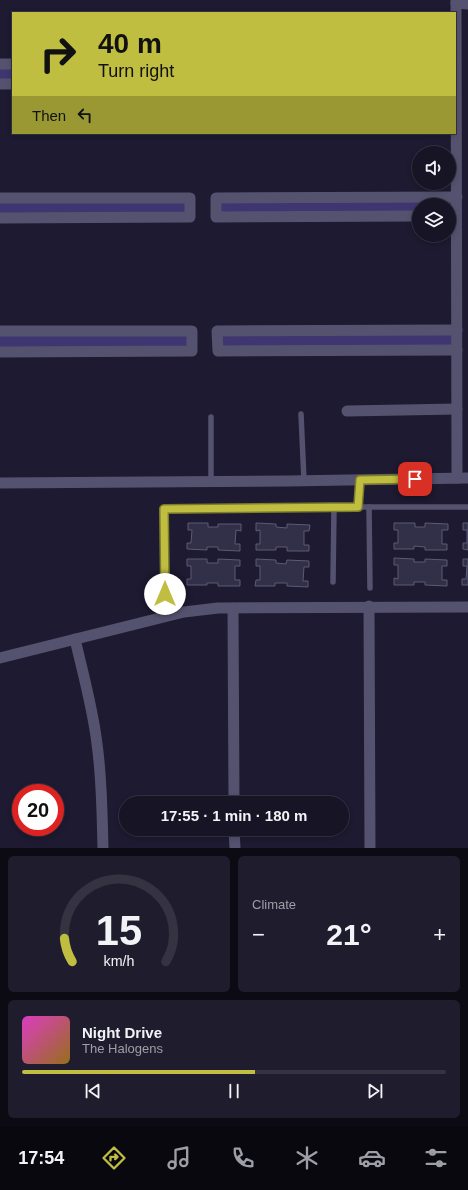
<!DOCTYPE html>
<html lang="en">
<head>
<meta charset="utf-8">
<style>
  :root { --surface:#161425; --page:#1f1d2d; --text:#f1f3f6; --muted:#9e9ea7; --line:#353342; --accent:#c0be40 }
  body { margin:0; font-family:Arial,sans-serif; background:var(--page); color:var(--text); height:100vh; display:flex; flex-direction:column; font-size:15px; white-space:nowrap }
  * { box-sizing:border-box; margin:0 }
  p { font-size:13px; color:var(--muted) }
  .icon { flex:none; width:22px; height:22px; fill:none; stroke:currentColor; stroke-width:2; stroke-linecap:round; stroke-linejoin:round }
  .map { position:relative; height:848px; overflow:hidden }
  .details { display:flex; flex-direction:column; gap:8px; padding:8px; background:#0c0b14; flex:1 }
  .details>* { flex:none }
  .banner { position:absolute; left:12px; top:12px; width:444px; height:122px; border-radius:0px; box-shadow:0 2px 6px #0003,0 0 0 1px var(--line); background:#c0be40; color:#111; overflow:hidden }
  .fabs { position:absolute; left:412px; top:146px; display:grid; gap:8px }
  .fabs a { display:grid; place-items:center; width:44px; height:44px; border-radius:50%; background:var(--surface); box-shadow:0 2px 6px #0003,0 0 0 1px var(--line); font-size:20px }
  .speed { position:absolute; left:12px; top:784px; display:flex; gap:8px; font-size:20px; font-weight:700; text-align:center }
  .speed>* { display:grid; place-content:center; width:52px; height:52px; border-radius:50%; background:var(--surface); box-shadow:0 2px 6px #0003,0 0 0 1px var(--line); line-height:1 }
  .speed .limit { border:6px solid #d22; background:#fff; color:#111 }
  .pin { position:absolute; display:grid; place-items:center; width:34px; height:34px; color:#fff; margin:-17px; border-radius:8px; box-shadow:0 2px 6px #0006 }
  .me { position:absolute; width:44px; margin:-22px; rotate:0deg; stroke-linejoin:round; filter:drop-shadow(0 0 3px #0008) }
  .turn { display:flex; align-items:center; gap:14px; height:84px; padding:0 20px; font-size:18px }
  .turn .icon { width:52px; height:52px; stroke-width:2.5 }
  .turn b { display:block; font-size:28px; line-height:34px }
  .then { display:flex; align-items:center; height:38px; padding:0 20px; background:#0003; gap:8px; font-size:15px }
  .big { font-size:30px; font-weight:700; line-height:1.1 }
  .details .card { flex:1; display:flex; flex-direction:column; justify-content:center; gap:6px; min-width:0; padding:0 14px; border-radius:6px; background:var(--page) }
  .details .dial { align-items:center; gap:0 }
  .dial svg { height:104px; overflow:visible; fill:none; stroke:var(--line); stroke-width:7; stroke-linecap:round; text-anchor:middle }
  .dial text { fill:var(--text); stroke:none }
  .song { display:flex; align-items:center; gap:12px }
  .cover { width:48px; height:48px; border-radius:6px; background:linear-gradient(135deg,hsl(310 70% 55%),hsl(40 70% 35%)) }
  .played { height:4px; border-radius:2px; background:linear-gradient(90deg,var(--accent) 55%,var(--line) 55%) }
  .keys { display:flex; justify-content:space-around; direction:ltr }
  .heat { display:flex; justify-content:space-between; align-items:center; font-size:22px; direction:ltr }
  .details .tiles { flex:1; display:grid; gap:8px; grid-template-columns:1fr 1fr }
  .card:last-child { grid-column:span 2 }
  .trip { position:absolute; left:119px; top:796px; width:230px; height:40px; border-radius:20px; background:var(--surface); box-shadow:0 2px 6px #0003,0 0 0 1px var(--line); font-weight:700; line-height:40px; text-align:center }
  .tab-bar { display:flex; height:64px; justify-content:space-around; align-items:center; background:#09080f; color:var(--muted) }
  .tab-bar .icon { width:28px; height:28px }
  .tab-bar .selected { color:var(--accent) }
  .tab-bar b { font-size:18px; color:var(--text) }
  .map>svg:first-child { display:block }
  .green { fill:#3f3570 }
  .building { fill:#323048; stroke:#5c5a75 }
  .lines { fill:none; stroke-linecap:round; stroke-linejoin:round }
  .lane { stroke:#55526f; stroke-width:5.5 }
  .street { stroke:#55526f; stroke-width:11 }
  .route-casing { stroke:#7d7c2a; stroke-width:10 }
  .route { stroke:#c0be40; stroke-width:7 }
</style>
</head>
<body>
<div class="map">
<svg width="468" height="848" viewBox="0 0 468 848">
  <rect width="100%" height="100%" fill="#1d1a31"/>
  <g class="green">
    <rect x="0" y="64" width="13" height="20"/>
    <polygon points="457,197 457,216 449,216 449,205 419,205 419,216 216,217 216,198"/>
    <polygon points="0,198 190,198 190,217 0,218"/>
    <polygon points="457,330 457,350 218,351 217,331"/>
    <polygon points="0,331 192,331 192,351 0,352"/>
  </g>
  <g class="building">
    <polygon points="188,523 208,523 208,527 218,527 218,524 241,524 241,531 236,530 235,544 240,544 240,551 218,550 218,547 207,547 207,550 187,549 187,543 191,543 192,530 188,530"/>
    <polygon points="256,523 276,524 276,527 287,528 287,524 310,525 309,531 304,531 304,545 309,545 309,551 287,551 287,547 276,547 276,550 256,550 256,544 260,544 260,530 256,531"/>
    <polygon points="394,523 415,523 415,527 425,527 425,523 448,524 448,530 442,530 442,544 447,544 447,550 425,550 425,547 414,546 414,549 394,549 394,543 398,543 398,530 394,530"/>
    <polygon points="463,523 468,523 468,550 463,549 463,543 467,543 467,530 463,530"/>
    <polygon points="394,558 414,559 414,562 425,562 425,559 447,560 447,566 442,566 442,580 447,580 447,586 425,585 425,582 414,582 414,585 394,585 394,578 398,579 398,565 394,565"/>
    <polygon points="187,559 207,559 207,563 218,563 218,559 240,560 240,566 235,566 235,580 240,580 240,586 218,586 218,583 207,583 207,585 187,585 187,579 191,579 191,566 187,566"/>
    <polygon points="256,559 276,560 276,563 286,564 287,560 309,561 309,567 304,567 303,581 308,581 308,587 287,586 287,583 275,583 275,586 255,586 256,580 260,580 260,566 256,566"/>
    <polygon points="463,559 468,559 468,585 462,585 462,579 466,579 467,566 463,566"/>
  </g>
  <g class="lines">
    <g class="lane">
      <polyline points="301,414 304,481"/>
      <polyline points="211,417 211,481"/>
      <polyline points="358,507 360,480"/>
      <polyline points="369,507 370,588"/>
      <polyline points="333,582 334,508"/>
      <polyline points="165,594 164,509 358,507 468,507"/>
    </g>
    <g class="street">
      <polyline points="456,0 457,478"/>
      <polyline points="456,3 468,4"/>
      <polyline points="0,64 13,64"/>
      <polyline points="0,84 13,84"/>
      <polyline points="0,198 190,198 190,217 0,218"/>
      <polyline points="419,216 216,217 216,198 457,197"/>
      <polyline points="457,330 217,331 218,351 457,350"/>
      <polyline points="0,331 192,331 192,351 0,352"/>
      <polyline points="347,411 457,409"/>
      <polyline points="0,483 288,481 468,478"/>
      <polyline points="369,606 370,848"/>
      <polyline points="233,608 234,803"/>
      <path d="M 75,639 C 83,674 93,709 97,744 C 102,779 102,813 103,848"/>
      <polyline points="0,658 184,612 218,608 468,607"/>
      <polyline points="234,829 235,848"/>
    </g>
  </g>
  <g class="lines">
    <defs>
      <polyline id="route" points="165,594 164,509 358,507 360,480 415,479"/>
    </defs>
    <use href="#route" class="route-casing"/>
    <use href="#route" class="route"/>
  </g>
</svg>
<div class="fabs">
<a><svg class="icon" aria-label="sound" viewBox="0 0 24 24"><path d="M4 9h4l5-4v14l-5-4H4zM17 9q2 3 0 6"/></svg></a>
<a><svg class="icon" aria-label="layers" viewBox="0 0 24 24"><path d="M12 4l9 5-9 5-9-5zM3 14l9 5 9-5"/></svg></a>
</div>
<div class="speed"><div class="limit">20</div></div>
<div class="pin" style="left:415px;top:479px;background:#d93025"><svg class="icon" aria-label="arrive" viewBox="0 0 24 24"><path d="M6 21V4h12l-3 4 3 4H6"/></svg></div>
<svg class="me" style="left:165px;top:594px" viewBox="-20 -20 40 40"><circle r="19" fill="#fff"/><path d="M0-13L10 11 0 6-10 11z" fill="#c0be40"/></svg>
<div class="trip">17:55 · 1 min · 180 m</div>
<div class="banner">
<div class="turn"><svg class="icon" aria-label="right" viewBox="0 0 24 24"><path d="M7 20v-9h11M14 6l5 5-5 5"/></svg><div><b>40 m</b>Turn right</div></div>
<div class="then">Then<svg class="icon" aria-label="left" viewBox="0 0 24 24"><path d="M17 20v-9H6M10 6l-5 5 5 5"/></svg></div>
</div>
</div>
<section class="details">
<div class="tiles">
<div class="card dial"><svg viewBox="0 0 100 80">
<path d="M14 69A42 42 0 1 1 86 69"/>
<path d="M14 69A42 42 0 0 1 8 51" stroke="#c0be40"/>
<text x="50" y="56" font-size="32" font-weight="700">15</text>
<text x="50" y="72" font-size="11">km/h</text>
</svg></div>
<div class="card"><p>Climate</p>
<div class="heat"><a>−</a><b class="big">21°</b><a>+</a></div>
</div>
<div class="card">
<div class="song"><i class="cover"></i><div><b>Night Drive</b><p>The Halogens</p></div></div>
<div class="played"></div>
<div class="keys"><svg class="icon" aria-label="previous" viewBox="0 0 24 24"><path d="M18 5L8 12l10 7zM5 5v14"/></svg><svg class="icon" aria-label="pause" viewBox="0 0 24 24"><path d="M8 5v14M16 5v14"/></svg><svg class="icon" aria-label="next" viewBox="0 0 24 24"><path d="M6 5l10 7-10 7zM19 5v14"/></svg></div>
</div>
</div>
</section>
<nav class="tab-bar">
<b>17:54</b>
<svg class="icon selected" aria-label="directions" viewBox="0 0 24 24"><path d="M12 3l9 9-9 9-9-9zM9 14v-3h6M13 9l2 2-2 2"/></svg>
<svg class="icon" aria-label="music" viewBox="0 0 24 24"><path d="M9 18V5l10-2v13"/><circle cx="6" cy="18" r="3"/><circle cx="16" cy="16" r="3"/></svg>
<svg class="icon" aria-label="phone" viewBox="0 0 24 24"><path d="M5 4h4l2 5-3 2q2 4 5 5l2-3 5 2v4C11 20 4 13 5 4z"/></svg>
<svg class="icon" aria-label="climate" viewBox="0 0 24 24"><path d="M12 3v18M4 7l16 10M4 17L20 7"/></svg>
<svg class="icon" aria-label="car" viewBox="0 0 24 24"><path d="M5 17H2v-5l4-1 3-4h7l3 4 3 1v5h-3M9 17h6M6 11h13"/><circle cx="7" cy="17" r="2"/><circle cx="17" cy="17" r="2"/></svg>
<svg class="icon" aria-label="filters" viewBox="0 0 24 24"><path d="M4 7h16M4 17h16"/><circle cx="9" cy="7" r="2"/><circle cx="15" cy="17" r="2"/></svg>
</nav>
</body>
</html>
